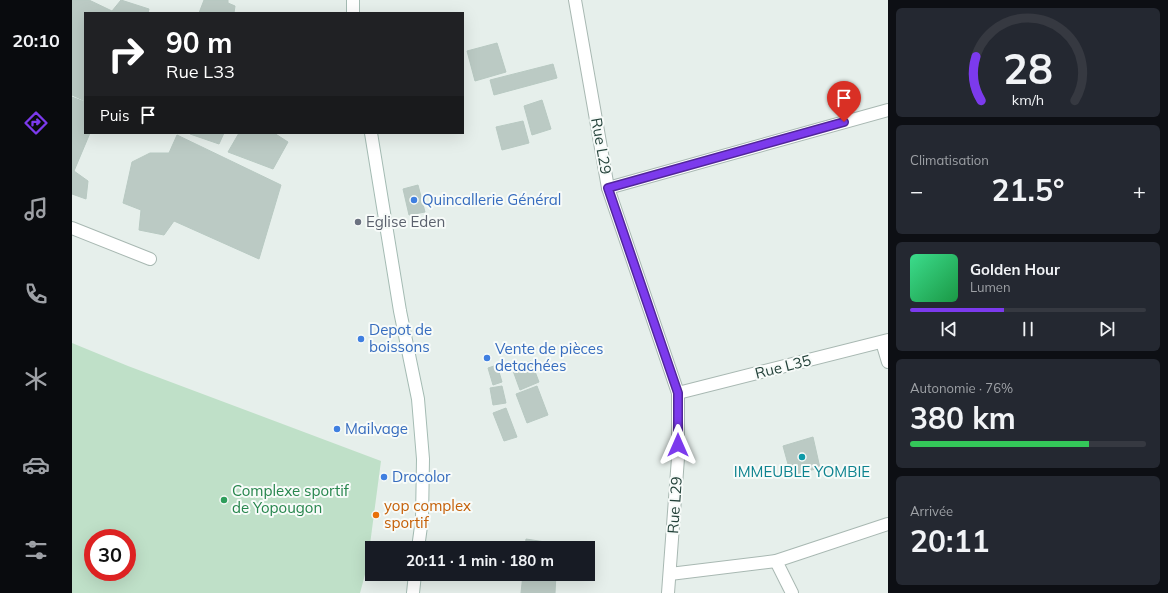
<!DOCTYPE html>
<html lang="fr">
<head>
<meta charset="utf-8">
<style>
  :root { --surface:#171b24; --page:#242831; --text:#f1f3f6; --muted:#9ea1a6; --line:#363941; --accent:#7c3aed }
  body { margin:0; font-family:Mulish,sans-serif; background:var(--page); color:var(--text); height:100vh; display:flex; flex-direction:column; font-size:15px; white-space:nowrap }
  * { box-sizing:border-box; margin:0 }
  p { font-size:13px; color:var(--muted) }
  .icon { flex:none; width:22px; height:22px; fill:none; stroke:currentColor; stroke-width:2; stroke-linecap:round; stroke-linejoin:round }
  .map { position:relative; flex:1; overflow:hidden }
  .drawer { display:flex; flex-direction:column; gap:8px; padding:8px; background:#0d0f14; width:280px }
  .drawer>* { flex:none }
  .hud { position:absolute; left:12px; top:12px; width:380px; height:122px; border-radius:0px; box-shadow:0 4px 16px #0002; background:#202124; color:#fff; overflow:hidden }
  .speed { position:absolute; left:12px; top:529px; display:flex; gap:8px; font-size:20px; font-weight:700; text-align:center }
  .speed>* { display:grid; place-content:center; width:52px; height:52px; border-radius:50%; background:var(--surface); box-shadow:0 4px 16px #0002; line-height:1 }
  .speed .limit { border:6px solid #d22; background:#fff; color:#111 }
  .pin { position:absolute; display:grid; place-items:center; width:34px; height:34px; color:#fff; margin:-41px -17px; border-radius:50% 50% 50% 0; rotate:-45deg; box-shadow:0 0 4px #0007 }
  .pin .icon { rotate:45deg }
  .me { position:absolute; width:44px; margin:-22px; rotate:0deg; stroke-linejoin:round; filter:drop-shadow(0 0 3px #0008) }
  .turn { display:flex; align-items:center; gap:14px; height:84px; padding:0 16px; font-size:18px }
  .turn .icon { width:52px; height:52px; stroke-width:2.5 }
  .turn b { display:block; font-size:28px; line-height:34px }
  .then { display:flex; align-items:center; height:38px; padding:0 16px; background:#0003; gap:8px; font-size:15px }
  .big { font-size:30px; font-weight:700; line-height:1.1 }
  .drawer .card { flex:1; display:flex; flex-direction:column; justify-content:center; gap:6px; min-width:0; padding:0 14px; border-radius:6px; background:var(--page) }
  .drawer .dial { align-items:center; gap:0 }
  .dial svg { height:104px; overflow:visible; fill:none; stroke:var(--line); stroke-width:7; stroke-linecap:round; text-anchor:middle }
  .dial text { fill:var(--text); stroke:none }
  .song { display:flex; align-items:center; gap:12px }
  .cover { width:48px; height:48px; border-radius:6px; background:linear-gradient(135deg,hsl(150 70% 55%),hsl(140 70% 35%)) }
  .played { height:4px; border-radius:2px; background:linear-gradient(90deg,var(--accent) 40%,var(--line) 40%) }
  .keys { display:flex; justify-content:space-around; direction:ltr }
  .heat { display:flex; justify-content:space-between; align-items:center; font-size:22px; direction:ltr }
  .charge { height:6px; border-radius:3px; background:linear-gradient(90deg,#34c759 76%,var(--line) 0) }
  .trip { position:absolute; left:293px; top:541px; width:230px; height:40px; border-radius:0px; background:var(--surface); box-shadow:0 4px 16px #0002; font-weight:700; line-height:40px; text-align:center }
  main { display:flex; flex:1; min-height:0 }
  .dock { display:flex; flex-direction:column; width:72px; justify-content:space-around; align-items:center; background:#090b0e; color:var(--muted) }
  .dock .icon { width:28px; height:28px }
  .dock .selected { color:var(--accent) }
  .dock b { font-size:18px; color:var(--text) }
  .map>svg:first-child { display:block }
  .green { fill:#bfe0c8; fill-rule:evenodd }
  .building { fill:#bbcac4; stroke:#b8c9c2 }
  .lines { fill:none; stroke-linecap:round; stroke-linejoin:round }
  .minor-casing { stroke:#a8b8b2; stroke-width:14 }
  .secondary-casing { stroke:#a4bbb3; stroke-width:14 }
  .minor { stroke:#fff; stroke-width:12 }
  .secondary { stroke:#fff; stroke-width:12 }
  .route-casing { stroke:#51269a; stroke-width:10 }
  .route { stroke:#7c3aed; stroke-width:7 }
  .shop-dot { fill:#3f7fe0; stroke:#f7fbf9; stroke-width:1.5 }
  .worship-dot { fill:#6b7280; stroke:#f7fbf9; stroke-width:1.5 }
  .culture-dot { fill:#0f9aa8; stroke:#f7fbf9; stroke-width:1.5 }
  .leisure-dot { fill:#2e9e5b; stroke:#f7fbf9; stroke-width:1.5 }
  .food-dot { fill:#e8710a; stroke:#f7fbf9; stroke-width:1.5 }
  .labels { text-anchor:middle; stroke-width:4; stroke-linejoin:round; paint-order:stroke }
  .street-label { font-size:15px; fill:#24423a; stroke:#f7fbf9 }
  .shop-label { font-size:15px; fill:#366cbe; stroke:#f7fbf9; text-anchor:start }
  .worship-label { font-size:15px; fill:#5b616d; stroke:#f7fbf9; text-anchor:start }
  .culture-label { font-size:15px; fill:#0d838f; stroke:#f7fbf9 }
  .leisure-label { font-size:15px; fill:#27864d; stroke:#f7fbf9; text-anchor:start }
  .food-label { font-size:15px; fill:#c56008; stroke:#f7fbf9; text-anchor:start }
</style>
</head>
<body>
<main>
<nav class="dock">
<b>20:10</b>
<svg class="icon selected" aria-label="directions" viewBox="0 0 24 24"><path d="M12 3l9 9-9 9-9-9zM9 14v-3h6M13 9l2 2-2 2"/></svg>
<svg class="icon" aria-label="music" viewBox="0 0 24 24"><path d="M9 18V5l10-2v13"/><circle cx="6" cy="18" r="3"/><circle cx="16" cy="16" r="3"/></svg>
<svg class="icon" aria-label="phone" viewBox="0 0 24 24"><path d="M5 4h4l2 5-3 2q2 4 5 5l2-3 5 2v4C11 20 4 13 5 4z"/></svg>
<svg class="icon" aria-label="climate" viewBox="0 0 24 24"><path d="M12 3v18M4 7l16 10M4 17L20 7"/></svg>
<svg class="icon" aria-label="car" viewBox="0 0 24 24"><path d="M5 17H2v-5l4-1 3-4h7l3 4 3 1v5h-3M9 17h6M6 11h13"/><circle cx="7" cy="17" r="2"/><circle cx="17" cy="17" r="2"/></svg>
<svg class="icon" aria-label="filters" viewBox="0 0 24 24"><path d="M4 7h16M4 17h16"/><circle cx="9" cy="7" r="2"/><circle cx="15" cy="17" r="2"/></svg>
</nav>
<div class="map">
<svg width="816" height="593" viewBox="0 0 816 593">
  <rect width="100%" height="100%" fill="#e6efeb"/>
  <path class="green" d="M 0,343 L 56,366 L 309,461 L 295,567 L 288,593 L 0,593 ZM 21,538 L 55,538 L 55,572 L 21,572 Z"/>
  <g class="building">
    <polygon points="0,0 17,0 40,11 49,0 77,9 76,13 13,13 13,101 0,95"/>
    <polygon points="132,0 156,0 156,3 163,6 162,13 127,13"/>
    <polygon points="425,43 434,72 403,81 395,51"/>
    <polygon points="481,64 485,78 422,95 418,80"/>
    <polygon points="0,97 13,102 13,133 18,133 2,171 16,181 14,199 0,194"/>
    <polygon points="470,100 479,129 460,135 452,106"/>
    <polygon points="451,121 457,143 430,150 424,127"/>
    <polygon points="119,133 152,133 147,144 118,134"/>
    <polygon points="167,133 202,133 216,142 201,169 156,152"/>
    <polygon points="105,135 209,185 187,259 102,221 92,235 67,230 69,210 51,203 60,162 78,153 97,153"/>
    <polygon points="346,185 353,212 337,215 331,189"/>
    <polygon points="459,361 467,382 448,390 440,368"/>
    <polygon points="425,365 430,382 421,385 416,368"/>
    <polygon points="430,386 434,403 421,405 418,388"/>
    <polygon points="465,386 476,415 455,423 444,394"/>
    <polygon points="434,408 445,437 432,441 421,413"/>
    <polygon points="741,437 748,468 719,475 711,446"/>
    <polygon points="454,539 486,544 486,548 453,548"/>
    <polygon points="451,574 484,574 483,593 449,593"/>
  </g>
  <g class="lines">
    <defs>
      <g id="minor">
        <polyline points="503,0 536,188 606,393 606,458 596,593"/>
        <polyline points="536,188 816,110"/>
        <polyline points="0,228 78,259"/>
        <polyline points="810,342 816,362"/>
        <polyline points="606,393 816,340"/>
        <polyline points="704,561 720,593"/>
        <polyline points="598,574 704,561 816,524"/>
      </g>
      <g id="secondary">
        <polyline points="281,0 281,13"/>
        <polyline points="299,133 328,311 346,399 351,459 350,519 346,548"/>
        <polyline points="341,593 343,574"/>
      </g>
    </defs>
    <use href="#minor" class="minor-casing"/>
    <use href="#secondary" class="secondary-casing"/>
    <use href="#minor" class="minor"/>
    <use href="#secondary" class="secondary"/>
  </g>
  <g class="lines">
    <defs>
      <polyline id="route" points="606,445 606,393 536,188 772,122"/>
    </defs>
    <use href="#route" class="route-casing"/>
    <use href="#route" class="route"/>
  </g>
  <g class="shop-dot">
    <circle cx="342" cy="200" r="4"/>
    <circle cx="289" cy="339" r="4"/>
    <circle cx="415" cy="358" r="4"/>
    <circle cx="265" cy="429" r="4"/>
    <circle cx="312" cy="477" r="4"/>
  </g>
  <circle class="worship-dot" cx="286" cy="222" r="4"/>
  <circle class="culture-dot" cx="730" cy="457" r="4"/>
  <circle class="leisure-dot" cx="152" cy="500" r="4"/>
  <circle class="food-dot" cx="304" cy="515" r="4"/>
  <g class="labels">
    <g class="street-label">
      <text transform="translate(529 146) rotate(80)" y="5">Rue L29</text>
      <text transform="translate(711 367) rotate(-14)" y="5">Rue L35</text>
      <text transform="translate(603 505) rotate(-86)" y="5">Rue L29</text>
    </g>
    <g class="shop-label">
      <text x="350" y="205">Quincallerie Général</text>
      <text x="297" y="335">Depot de<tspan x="297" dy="17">boissons</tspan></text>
      <text x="423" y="354">Vente de pièces<tspan x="423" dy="17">detachées</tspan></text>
      <text x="273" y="434">Mailvage</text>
      <text x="320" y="482">Drocolor</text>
    </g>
    <g class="worship-label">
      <text x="294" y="227">Eglise Eden</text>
    </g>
    <g class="culture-label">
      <text x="730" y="477">IMMEUBLE YOMBIE</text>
    </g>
    <g class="leisure-label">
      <text x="160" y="496">Complexe sportif<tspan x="160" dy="17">de Yopougon</tspan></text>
    </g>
    <g class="food-label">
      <text x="312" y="511">yop complex<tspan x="312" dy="17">sportif</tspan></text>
    </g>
  </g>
</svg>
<div class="speed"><div class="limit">30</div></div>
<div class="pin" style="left:772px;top:122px;background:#d93025"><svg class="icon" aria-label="arrive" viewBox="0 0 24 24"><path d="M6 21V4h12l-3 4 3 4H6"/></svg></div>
<svg class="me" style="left:606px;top:445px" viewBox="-20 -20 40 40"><path d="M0-17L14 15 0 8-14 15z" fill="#7c3aed" stroke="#fff" stroke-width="4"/></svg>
<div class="trip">20:11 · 1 min · 180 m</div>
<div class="hud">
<div class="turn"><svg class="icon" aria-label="right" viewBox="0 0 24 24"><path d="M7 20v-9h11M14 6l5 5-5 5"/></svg><div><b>90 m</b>Rue L33</div></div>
<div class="then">Puis<svg class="icon" aria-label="arrive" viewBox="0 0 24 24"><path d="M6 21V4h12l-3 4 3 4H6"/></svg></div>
</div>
</div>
<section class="drawer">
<div class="card dial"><svg viewBox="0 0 100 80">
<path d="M14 69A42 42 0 1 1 86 69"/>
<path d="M14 69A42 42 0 0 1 10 35" stroke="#7c3aed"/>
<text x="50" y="56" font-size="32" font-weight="700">28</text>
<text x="50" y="72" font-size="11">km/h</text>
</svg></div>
<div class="card"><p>Climatisation</p>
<div class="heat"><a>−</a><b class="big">21.5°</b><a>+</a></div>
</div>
<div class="card">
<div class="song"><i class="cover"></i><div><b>Golden Hour</b><p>Lumen</p></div></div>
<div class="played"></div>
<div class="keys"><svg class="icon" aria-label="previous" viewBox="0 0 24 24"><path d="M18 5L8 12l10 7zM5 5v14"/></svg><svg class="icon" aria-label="pause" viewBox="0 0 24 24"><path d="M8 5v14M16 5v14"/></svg><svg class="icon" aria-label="next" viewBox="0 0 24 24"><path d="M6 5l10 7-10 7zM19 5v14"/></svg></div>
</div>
<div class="card"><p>Autonomie · 76%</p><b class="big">380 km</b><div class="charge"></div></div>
<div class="card"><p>Arrivée</p><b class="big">20:11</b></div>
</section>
</main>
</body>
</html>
